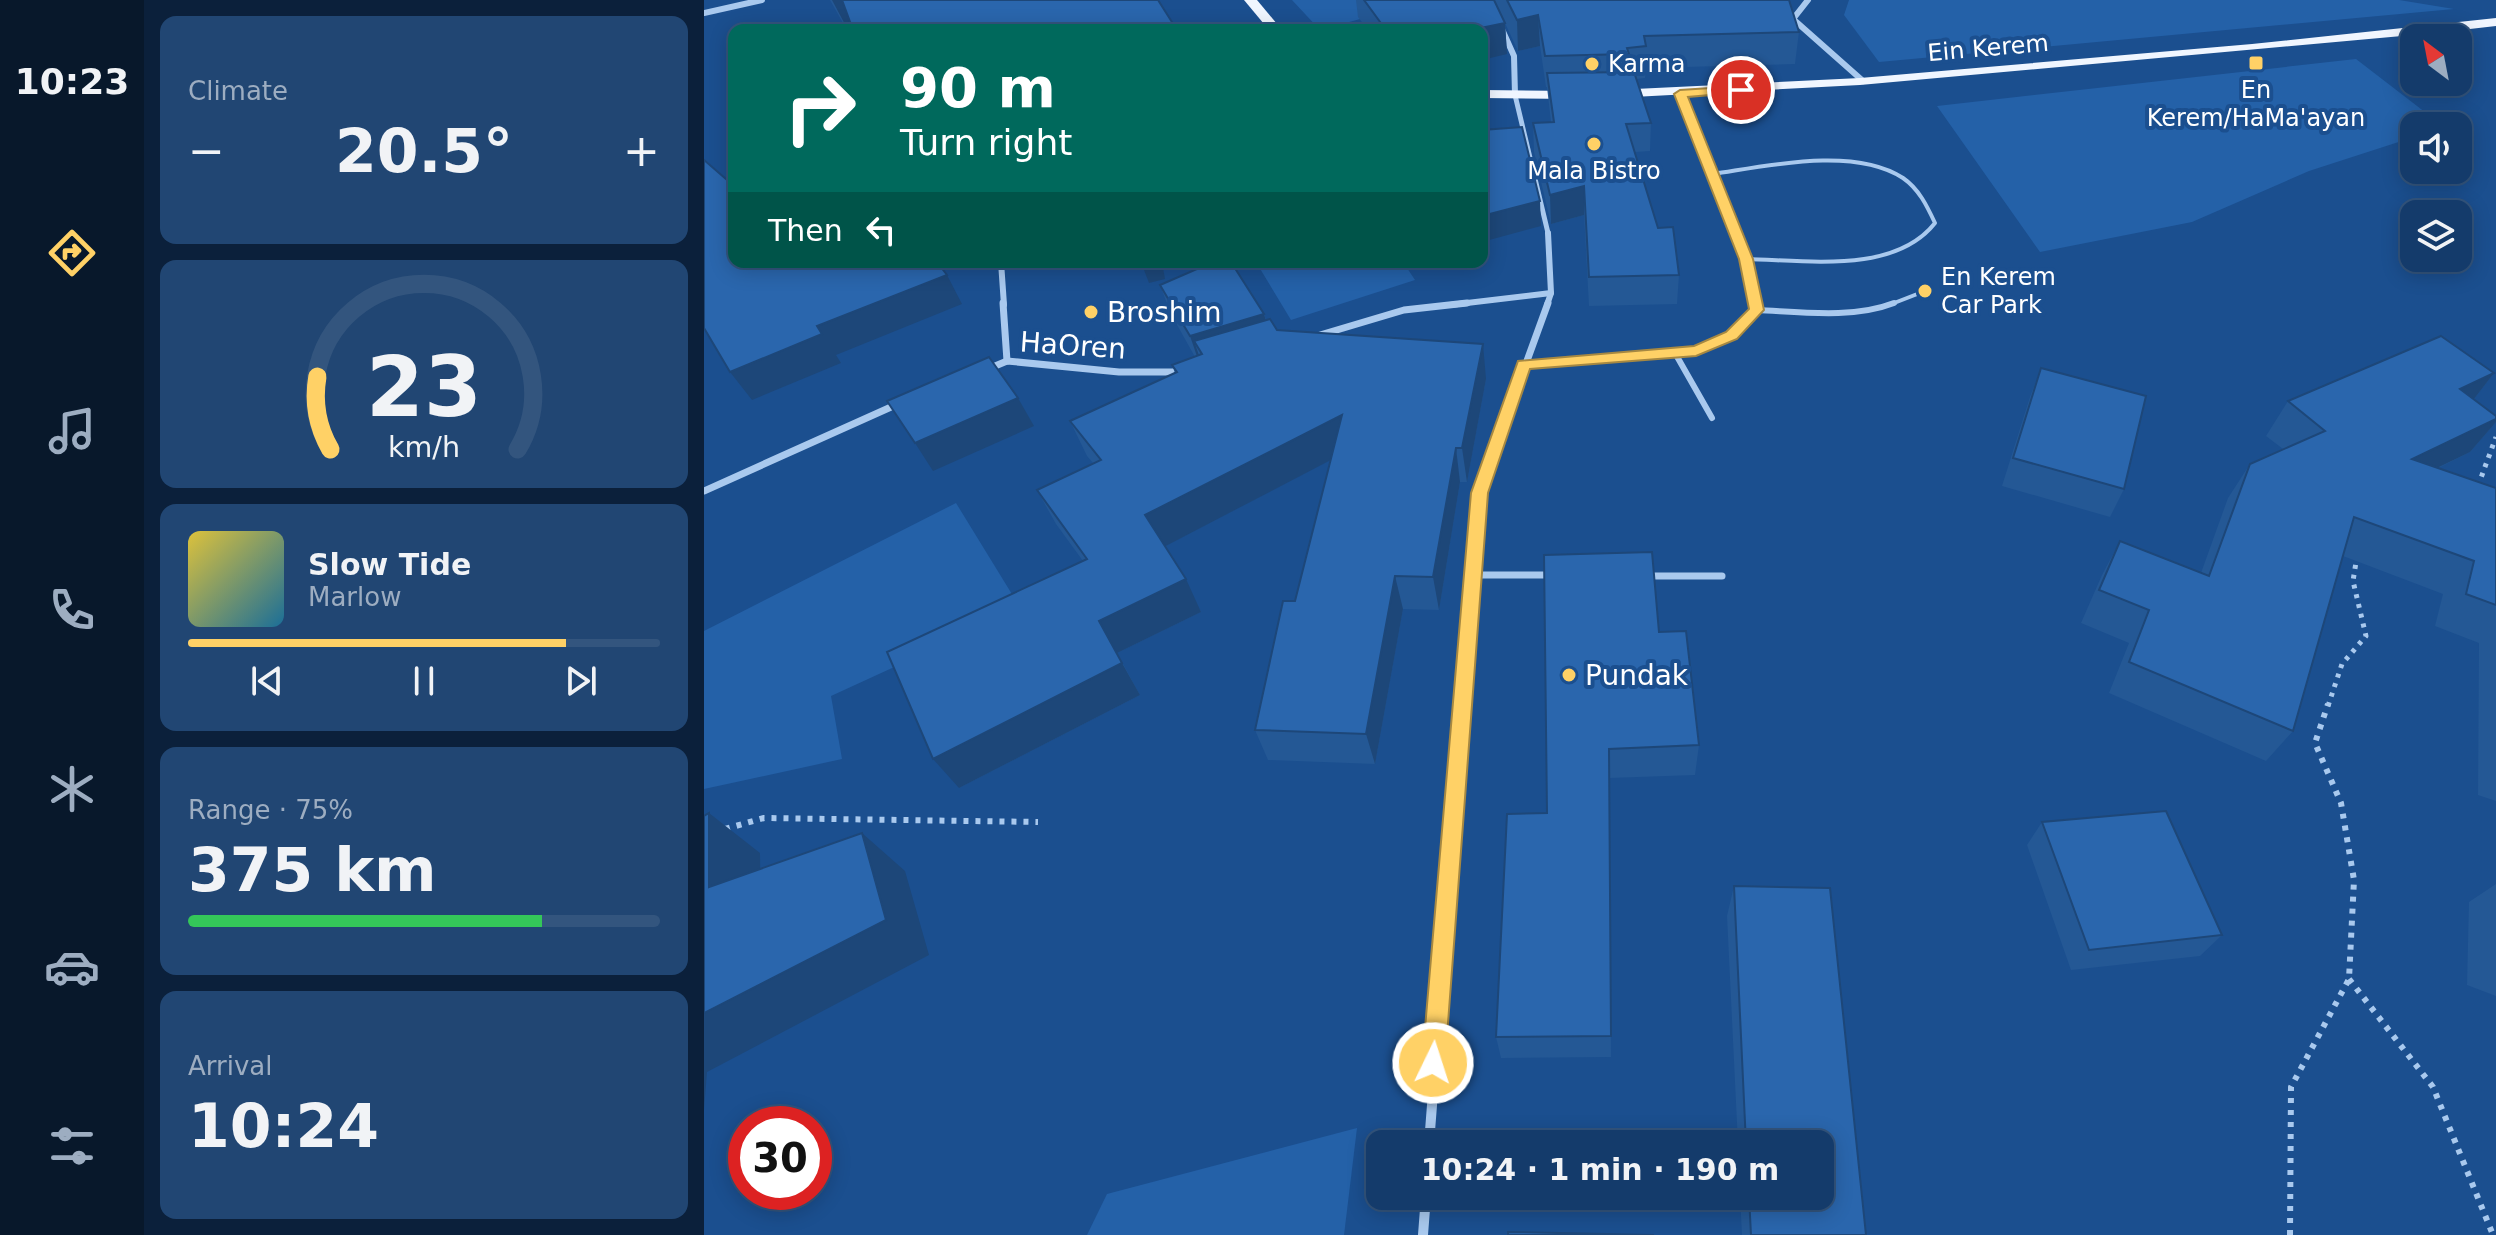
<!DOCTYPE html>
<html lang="en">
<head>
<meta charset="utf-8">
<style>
  :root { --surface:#143b6b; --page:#214673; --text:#f1f3f6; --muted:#9dadc1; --line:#33557e; --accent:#ffd166 }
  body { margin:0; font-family:"DejaVu Sans",sans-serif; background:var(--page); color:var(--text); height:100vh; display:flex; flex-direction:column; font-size:30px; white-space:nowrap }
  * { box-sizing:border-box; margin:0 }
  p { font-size:26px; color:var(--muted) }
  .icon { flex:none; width:44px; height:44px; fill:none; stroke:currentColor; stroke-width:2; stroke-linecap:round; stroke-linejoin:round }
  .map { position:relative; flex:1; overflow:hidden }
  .drawer { display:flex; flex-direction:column; gap:16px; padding:16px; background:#0b203b; width:560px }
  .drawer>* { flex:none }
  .banner { position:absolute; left:24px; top:24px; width:760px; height:244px; border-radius:16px; box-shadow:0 4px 20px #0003,0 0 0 2px var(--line); background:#00695c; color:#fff; overflow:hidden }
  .needle { width:52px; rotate:328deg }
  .tools { position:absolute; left:1696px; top:24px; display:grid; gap:16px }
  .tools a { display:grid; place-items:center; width:72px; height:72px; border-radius:16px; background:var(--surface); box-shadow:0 4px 20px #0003,0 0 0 2px var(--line); font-size:40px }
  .speed { position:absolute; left:24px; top:1106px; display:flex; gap:16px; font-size:40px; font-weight:700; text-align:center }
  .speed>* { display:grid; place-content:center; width:104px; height:104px; border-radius:50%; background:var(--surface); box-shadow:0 4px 20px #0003,0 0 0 2px var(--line); line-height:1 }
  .speed .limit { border:12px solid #d22; background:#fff; color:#111 }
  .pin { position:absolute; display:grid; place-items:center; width:68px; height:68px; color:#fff; margin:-34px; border:4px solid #fff; border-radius:50%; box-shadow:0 2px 8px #0007 }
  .me { position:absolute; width:88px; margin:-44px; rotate:4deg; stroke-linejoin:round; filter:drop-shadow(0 0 6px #0008) }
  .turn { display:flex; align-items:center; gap:28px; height:168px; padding:0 40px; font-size:36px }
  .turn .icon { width:104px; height:104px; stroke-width:2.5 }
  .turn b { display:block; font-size:56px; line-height:68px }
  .then { display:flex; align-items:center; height:76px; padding:0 40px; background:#0003; gap:16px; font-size:30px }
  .big { font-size:60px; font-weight:700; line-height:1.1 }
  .drawer .card { flex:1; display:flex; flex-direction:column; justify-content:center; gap:12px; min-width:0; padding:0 28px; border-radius:16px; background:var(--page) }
  .drawer .dial { align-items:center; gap:0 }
  .dial svg { height:208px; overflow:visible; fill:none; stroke:var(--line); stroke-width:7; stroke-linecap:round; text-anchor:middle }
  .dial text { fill:var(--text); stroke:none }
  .song { display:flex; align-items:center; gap:24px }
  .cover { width:96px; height:96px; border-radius:12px; background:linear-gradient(135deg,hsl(50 70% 55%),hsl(200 70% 35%)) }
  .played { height:8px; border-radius:4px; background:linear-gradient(90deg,var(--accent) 80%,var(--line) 80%) }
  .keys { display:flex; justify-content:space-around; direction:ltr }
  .heat { display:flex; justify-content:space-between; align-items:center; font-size:44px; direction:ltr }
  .charge { height:12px; border-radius:6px; background:linear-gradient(90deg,#34c759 75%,var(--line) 0) }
  .trip { position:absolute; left:662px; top:1130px; width:468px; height:80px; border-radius:16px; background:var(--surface); box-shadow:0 4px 20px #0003,0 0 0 2px var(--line); font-weight:700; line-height:80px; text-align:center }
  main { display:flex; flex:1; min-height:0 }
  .menu { display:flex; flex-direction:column; width:144px; justify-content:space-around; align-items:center; background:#08182b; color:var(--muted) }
  .menu .icon { width:56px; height:56px }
  .menu .current { color:var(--accent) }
  .menu b { font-size:36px; color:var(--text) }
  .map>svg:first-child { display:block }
  .green { fill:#2461a8 }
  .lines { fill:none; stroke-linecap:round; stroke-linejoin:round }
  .path-far1 { stroke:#a9c9ee; stroke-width:5; stroke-dasharray:4 6; stroke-linecap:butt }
  .path { stroke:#a9c9ee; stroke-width:6; stroke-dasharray:5 7; stroke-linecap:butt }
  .service-far1 { stroke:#a9c9ee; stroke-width:4 }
  .service { stroke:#a9c9ee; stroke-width:6 }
  .pedestrian { stroke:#a9c9ee; stroke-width:5 }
  .minor-far2 { stroke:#a9c9ee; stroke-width:6 }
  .minor-far1 { stroke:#a9c9ee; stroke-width:7 }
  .minor { stroke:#a9c9ee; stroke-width:10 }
  .primary { fill:#f0f6ff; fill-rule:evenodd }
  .wall { fill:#245895 }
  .shaded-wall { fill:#1d4779 }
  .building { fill:#2a66ad; stroke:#1d4779; stroke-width:2 }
  .route { fill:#ffd166; stroke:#a68842; stroke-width:2 }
  .poi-dot { fill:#ffd166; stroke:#1b4f8f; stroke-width:3 }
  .labels { text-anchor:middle; stroke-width:8; stroke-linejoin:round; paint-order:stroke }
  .far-street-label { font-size:24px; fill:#fff; stroke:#1b4f8f }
  .far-poi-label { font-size:24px; fill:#fff; stroke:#1b4f8f; text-anchor:start }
  .poi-label { font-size:28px; fill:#fff; stroke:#1b4f8f; text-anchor:start }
  .street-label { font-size:28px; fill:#fff; stroke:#1b4f8f }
</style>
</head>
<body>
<main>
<nav class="menu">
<b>10:23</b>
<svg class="icon current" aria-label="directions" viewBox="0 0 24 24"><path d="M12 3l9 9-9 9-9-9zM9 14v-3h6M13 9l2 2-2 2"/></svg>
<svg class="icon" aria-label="music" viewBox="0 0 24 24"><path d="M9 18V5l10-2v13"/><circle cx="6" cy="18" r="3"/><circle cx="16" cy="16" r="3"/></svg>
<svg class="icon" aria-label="phone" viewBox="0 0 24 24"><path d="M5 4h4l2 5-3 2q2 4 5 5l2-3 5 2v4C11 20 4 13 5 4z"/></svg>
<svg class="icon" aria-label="climate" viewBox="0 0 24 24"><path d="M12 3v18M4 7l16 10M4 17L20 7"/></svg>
<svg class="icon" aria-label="car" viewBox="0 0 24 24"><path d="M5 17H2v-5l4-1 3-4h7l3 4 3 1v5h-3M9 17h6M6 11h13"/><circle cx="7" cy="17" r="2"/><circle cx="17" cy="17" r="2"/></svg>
<svg class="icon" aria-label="filters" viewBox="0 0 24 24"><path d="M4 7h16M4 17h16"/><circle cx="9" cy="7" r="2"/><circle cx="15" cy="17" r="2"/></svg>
</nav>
<section class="drawer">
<div class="card"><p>Climate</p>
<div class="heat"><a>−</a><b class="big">20.5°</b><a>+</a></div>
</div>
<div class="card dial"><svg viewBox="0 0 100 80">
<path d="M14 69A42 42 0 1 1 86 69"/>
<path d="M14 69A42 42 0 0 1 9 41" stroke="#ffd166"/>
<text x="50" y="56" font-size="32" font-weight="700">23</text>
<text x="50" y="72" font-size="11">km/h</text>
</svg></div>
<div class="card">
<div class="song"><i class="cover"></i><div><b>Slow Tide</b><p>Marlow</p></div></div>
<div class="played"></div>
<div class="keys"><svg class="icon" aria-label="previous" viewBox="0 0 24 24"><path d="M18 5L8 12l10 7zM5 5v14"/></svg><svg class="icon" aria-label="pause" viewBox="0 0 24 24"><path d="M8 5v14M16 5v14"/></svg><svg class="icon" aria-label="next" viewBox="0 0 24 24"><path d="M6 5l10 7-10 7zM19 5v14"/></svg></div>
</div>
<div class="card"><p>Range · 75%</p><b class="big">375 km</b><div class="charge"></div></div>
<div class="card"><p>Arrival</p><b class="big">10:24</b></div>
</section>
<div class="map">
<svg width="1792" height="1235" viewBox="0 0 1792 1235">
  <rect width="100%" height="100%" fill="#1b4f8f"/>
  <g class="green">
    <polygon points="588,0 664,0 674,14 638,24 640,30 616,30"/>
    <polygon points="1145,0 1695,0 1750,9 1175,62 1140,15"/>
    <polygon points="1652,59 1739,126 1710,126 1710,137 1605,171 1488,222 1336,252 1233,106"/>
    <polygon points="552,262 699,262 711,280 587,320"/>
    <polygon points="252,503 317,609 127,696 138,759 0,789 0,631"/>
    <polygon points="653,1128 640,1235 383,1235 403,1194"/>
  </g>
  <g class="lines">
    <g class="path-far1">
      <polyline points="1774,486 1792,437"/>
      <polyline points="1624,706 1638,664 1662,636 1649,581 1653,556"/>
    </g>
    <g class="path">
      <polyline points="21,829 60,818 334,822"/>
      <polyline points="1645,979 1729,1087 1789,1235"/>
      <polyline points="1586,1235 1587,1087 1645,979 1650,880 1637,803 1611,743 1624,704"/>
    </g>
    <g class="service-far1">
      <path d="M 1009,174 C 1063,166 1150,146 1199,178 C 1215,189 1223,206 1231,223 C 1190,275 1101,260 1042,259"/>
      <polyline points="1185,305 1221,291"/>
    </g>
    <g class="service">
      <path d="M 1053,310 C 1097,312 1149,319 1190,303"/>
      <polyline points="971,353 1008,418"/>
    </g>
    <polyline class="pedestrian" points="811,95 844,233"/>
    <g class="minor-far2">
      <polyline points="0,13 58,0"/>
      <polyline points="1083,19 1089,19 1159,81"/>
      <polyline points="1089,19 1104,0"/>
      <polyline points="797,27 810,56 811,95"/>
      <polyline points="976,94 1042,259 1052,305"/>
      <polyline points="297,262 300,305"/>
      <polyline points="746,305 847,293"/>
      <polyline points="843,305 847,293 844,233"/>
    </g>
    <g class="minor-far1">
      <polyline points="299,303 303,361"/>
      <polyline points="616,335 700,310 763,303"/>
      <polyline points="820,365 992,351 1028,336 1053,310 1051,303"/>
      <polyline points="284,369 303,361 415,372 480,372"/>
      <polyline points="0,491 196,403"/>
      <polyline points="769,575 848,575"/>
      <polyline points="941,576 1018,576"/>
      <polyline points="759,706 775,493 844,303"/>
    </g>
    <g class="minor">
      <polyline points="725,1144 759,704"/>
      <polyline points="719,1235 722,1196"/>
    </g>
    <g class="primary">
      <polygon points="540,0 553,0 578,30 565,30"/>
      <polygon points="1792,18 1792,26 1731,33 1156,85 910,98 903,94 910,90 1156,78 1548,44"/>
      <polygon points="778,90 870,91 877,95 870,99 778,98"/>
    </g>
  </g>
  <g class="wall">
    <polygon points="126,0 454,0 473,30 143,30"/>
    <polygon points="652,0 1085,0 1095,32 1091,64 942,68 941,78 932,79 947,123 946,151 931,152 954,228 975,275 973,304 885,306 880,215 847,224 830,152 829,123 847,122 843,87 842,87 836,46 814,51 801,23 803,54 778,30 664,30 654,17"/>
    <polygon points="456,285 560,314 562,320 573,330 782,379 763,482 756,482 735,610 699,609 671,764 564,760 551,730 591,601 626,460 461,546 497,612 413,653 436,695 255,788 379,561 352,524 333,490 389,463 383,456 366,421 471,373 468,365 491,357 467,314"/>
    <polygon points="1337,368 1420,489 1406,517 1298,486 1326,397"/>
    <polygon points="1790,373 1770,399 1792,416 1792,422 1766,452 1734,468 1792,488 1792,801 1774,795 1775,643 1731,626 1739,594 1639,556 1589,731 1562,761 1405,693 1425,643 1377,623 1398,575 1416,541 1497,573 1524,498 1546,464 1579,449 1562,436 1584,401"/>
    <polygon points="955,632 995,745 991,775 905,778 907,1057 797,1058 792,1037 843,813"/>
    <polygon points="1338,822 1518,935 1496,956 1367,970 1323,845"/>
    <polygon points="1792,884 1792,996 1763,985 1765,902"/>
    <polygon points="1030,886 1162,1235 1038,1235 1036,1196 1116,1196 1116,1144 1034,1144 1023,916"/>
  </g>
  <g class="shaded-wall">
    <polygon points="128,0 138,0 153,30 144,30"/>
    <polygon points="834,15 836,46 814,51 813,20"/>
    <polygon points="720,23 721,30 686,30"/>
    <polygon points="801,23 803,54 778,60 778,30 767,30"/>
    <polygon points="880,186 880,215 847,224 846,195"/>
    <polygon points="836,201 837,226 778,242 778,216"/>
    <polygon points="437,262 458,262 461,279 445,283"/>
    <polygon points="243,275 258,304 132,355 137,363 48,400 26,372 113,326"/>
    <polygon points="560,314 568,343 490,341 498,364 496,365 486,336"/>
    <polygon points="779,344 782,379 763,482 758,448"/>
    <polygon points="1790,373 1763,408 1756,389"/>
    <polygon points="314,398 330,426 229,471 211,443"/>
    <polygon points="638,415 646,450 456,549 441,515"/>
    <polygon points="1792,419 1792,422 1766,452 1681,493 1708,459"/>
    <polygon points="752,448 756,482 735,610 729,577"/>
    <polygon points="691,576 699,609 671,764 662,734"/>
    <polygon points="482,579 497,612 413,653 395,621"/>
    <polygon points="418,663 436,695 255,788 229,759"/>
    <polygon points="5,813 56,853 57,924 5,887"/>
    <polygon points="158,833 201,871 225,955 3,1072 0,1110 0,1013"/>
  </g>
  <g class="building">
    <polygon points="138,0 454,0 473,30 149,30"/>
    <polygon points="660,0 790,0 801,23 767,30 725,30 720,23 682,30"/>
    <polygon points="803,0 1085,0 1095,32 940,36 942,46 923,48 925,54 841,56 834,15 813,20"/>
    <polygon points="930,72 947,123 922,124 954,228 969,227 975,275 885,277 880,186 846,195 829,123 850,122 843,73"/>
    <polygon points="818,127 836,201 778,216 778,130"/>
    <polygon points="0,160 30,186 30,262 233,262 243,275 113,326 118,334 26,372 0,328"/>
    <polygon points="509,262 527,262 560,314 486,336 456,285"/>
    <polygon points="566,319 573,330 779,344 758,448 752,448 729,577 691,576 662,734 551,730 579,601 591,601 638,415 441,515 482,579 395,621 418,663 229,759 183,652 383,559 333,490 397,460 366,421 473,372 468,365 498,354 490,341"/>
    <polygon points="1737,336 1790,373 1756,389 1792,416 1792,419 1708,459 1792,488 1792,605 1762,594 1770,561 1650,517 1589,731 1425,662 1445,610 1395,590 1416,541 1505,576 1546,464 1621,431 1584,401"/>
    <polygon points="285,357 314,398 211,443 183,401"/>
    <polygon points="1337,368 1442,396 1420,489 1309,458"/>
    <polygon points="948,552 955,632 982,631 995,745 905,749 907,1036 792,1037 803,814 843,813 840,555"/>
    <polygon points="1462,811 1518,935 1385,950 1338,822"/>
    <polygon points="5,813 5,887 158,833 182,920 0,1013 0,816"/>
    <polygon points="1030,886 1126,888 1162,1235 1047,1235 1045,1196 1116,1196 1116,1144 1042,1144"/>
    <polygon points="804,1232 950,1235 804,1235"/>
  </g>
  <polygon class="route" points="1037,86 1043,90 1042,92 984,97 1049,259 1060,310 1033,339 992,356 826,369 784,493 741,1063 738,1071 729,1075 721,1071 718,1063 767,493 814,361 990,346 1022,332 1045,309 1035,259 970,94 976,90"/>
  <g class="poi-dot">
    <rect x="1544" y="55" width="16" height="16" rx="4"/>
    <circle cx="888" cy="64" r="8"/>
    <circle cx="890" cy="144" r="8"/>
    <circle cx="1221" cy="291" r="8"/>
    <circle cx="387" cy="312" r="8"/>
    <circle cx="865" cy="675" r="8"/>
  </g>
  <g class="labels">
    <g class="far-street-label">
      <text transform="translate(1284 48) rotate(-5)" y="8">Ein Kerem</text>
    </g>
    <g class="far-poi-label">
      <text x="904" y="72">Karma</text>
      <text x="1552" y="98" text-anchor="middle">En<tspan x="1552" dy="28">Kerem/HaMa'ayan</tspan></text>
      <text x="890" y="179" text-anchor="middle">Mala Bistro</text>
      <text x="1237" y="285">En Kerem<tspan x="1237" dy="28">Car Park</tspan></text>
    </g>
    <g class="poi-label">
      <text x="403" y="322">Broshim</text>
      <text x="881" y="685">Pundak</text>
    </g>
    <g class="street-label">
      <text transform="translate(369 345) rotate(4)" y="10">HaOren</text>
    </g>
  </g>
</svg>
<div class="tools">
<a><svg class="needle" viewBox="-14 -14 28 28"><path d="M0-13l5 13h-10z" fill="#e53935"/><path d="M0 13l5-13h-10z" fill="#9dadc1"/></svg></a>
<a><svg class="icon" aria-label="sound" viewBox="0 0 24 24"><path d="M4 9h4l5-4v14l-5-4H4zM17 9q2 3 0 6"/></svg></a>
<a><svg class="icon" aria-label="layers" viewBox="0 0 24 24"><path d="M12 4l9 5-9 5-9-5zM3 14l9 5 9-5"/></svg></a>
</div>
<div class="speed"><div class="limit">30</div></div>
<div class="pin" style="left:1037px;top:90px;background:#d93025"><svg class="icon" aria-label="arrive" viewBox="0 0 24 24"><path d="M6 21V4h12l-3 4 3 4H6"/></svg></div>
<svg class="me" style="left:729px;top:1063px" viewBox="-20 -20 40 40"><circle r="17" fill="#ffd166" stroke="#fff" stroke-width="3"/><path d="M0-11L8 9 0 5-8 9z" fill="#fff"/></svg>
<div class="trip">10:24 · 1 min · 190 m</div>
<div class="banner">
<div class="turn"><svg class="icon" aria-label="right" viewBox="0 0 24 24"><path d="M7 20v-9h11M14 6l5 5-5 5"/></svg><div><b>90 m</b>Turn right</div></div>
<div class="then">Then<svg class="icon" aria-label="left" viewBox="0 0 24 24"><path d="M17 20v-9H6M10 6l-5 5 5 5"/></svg></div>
</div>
</div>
</main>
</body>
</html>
